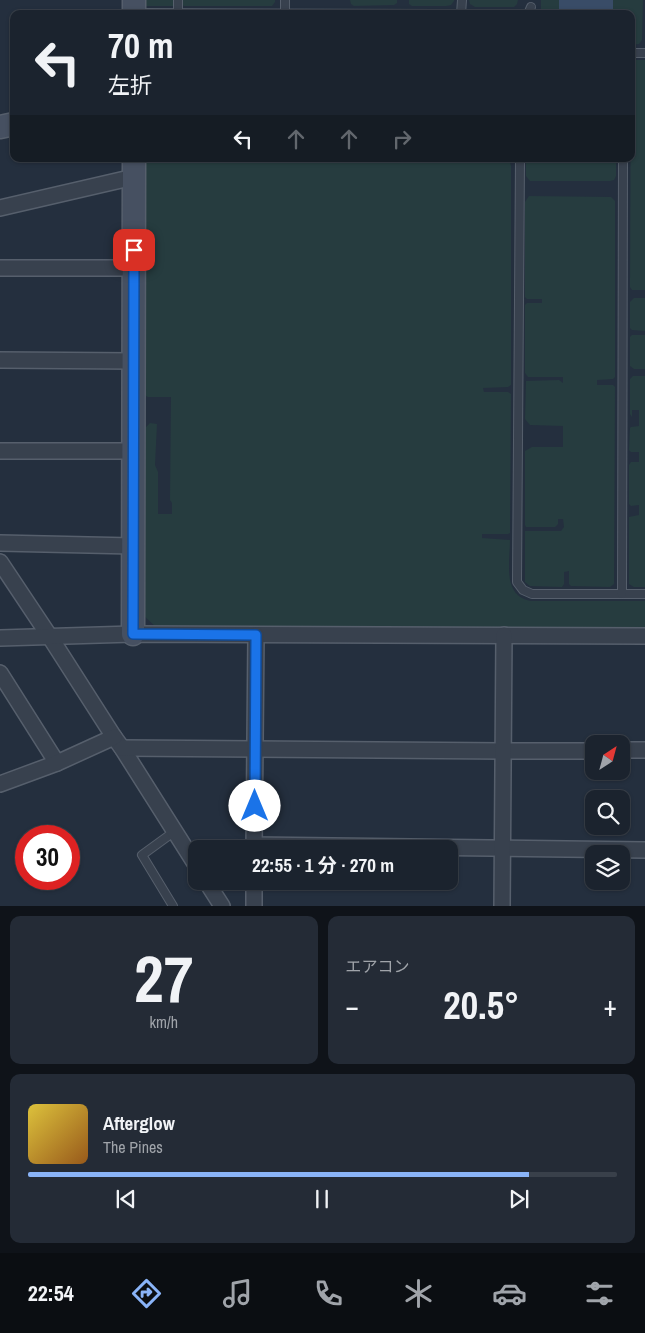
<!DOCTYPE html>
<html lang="ja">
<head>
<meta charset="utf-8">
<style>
  :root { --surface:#1b232e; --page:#242b36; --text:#f1f3f6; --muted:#a0a4aa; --line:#39404a; --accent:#8ab4f8 }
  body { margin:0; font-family:"Archivo Narrow","Noto Sans JP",sans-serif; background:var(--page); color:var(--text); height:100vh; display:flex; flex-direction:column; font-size:19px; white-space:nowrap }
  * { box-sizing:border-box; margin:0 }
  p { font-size:16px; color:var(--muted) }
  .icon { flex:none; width:28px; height:28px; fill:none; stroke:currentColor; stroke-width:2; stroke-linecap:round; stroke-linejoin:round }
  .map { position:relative; height:906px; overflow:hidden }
  .details { display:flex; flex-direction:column; gap:10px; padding:10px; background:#0f1319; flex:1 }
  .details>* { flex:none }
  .hud { position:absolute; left:10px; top:10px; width:625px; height:152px; border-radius:10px; box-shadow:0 1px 4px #0004,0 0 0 1px var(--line); background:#1b232e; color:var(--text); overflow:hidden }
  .needle { width:32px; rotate:36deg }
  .fabs { position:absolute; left:585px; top:735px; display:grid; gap:10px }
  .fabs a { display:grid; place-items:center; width:45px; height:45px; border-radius:10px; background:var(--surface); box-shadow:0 1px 4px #0004,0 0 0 1px var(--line); font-size:25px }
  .speed { position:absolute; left:15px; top:825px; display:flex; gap:10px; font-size:25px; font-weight:700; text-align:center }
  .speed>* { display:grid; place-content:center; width:65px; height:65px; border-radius:50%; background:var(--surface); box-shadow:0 1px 4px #0004,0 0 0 1px var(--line); line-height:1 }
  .speed .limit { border:8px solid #d22; background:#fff; color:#111 }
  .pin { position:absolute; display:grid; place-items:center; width:42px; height:42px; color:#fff; margin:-21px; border-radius:10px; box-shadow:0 2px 8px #0006 }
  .me { position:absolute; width:55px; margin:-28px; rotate:0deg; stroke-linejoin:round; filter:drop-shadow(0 0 4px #0008) }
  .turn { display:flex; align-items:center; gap:18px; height:105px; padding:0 15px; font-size:22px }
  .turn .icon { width:65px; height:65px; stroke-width:2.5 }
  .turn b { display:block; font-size:35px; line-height:42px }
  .lanes { display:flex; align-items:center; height:48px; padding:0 15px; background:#0003; justify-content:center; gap:25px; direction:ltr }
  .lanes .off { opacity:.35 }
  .big { font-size:38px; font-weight:700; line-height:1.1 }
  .details .tile { flex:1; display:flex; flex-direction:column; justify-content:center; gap:8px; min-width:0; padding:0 18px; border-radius:10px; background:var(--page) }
  .details .dial { align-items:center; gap:0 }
  .dial b { font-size:65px; line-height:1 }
  .song { display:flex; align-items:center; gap:15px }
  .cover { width:60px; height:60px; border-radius:8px; background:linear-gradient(135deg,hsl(50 70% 55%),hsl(30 70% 35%)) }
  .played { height:5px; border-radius:2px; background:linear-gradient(90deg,var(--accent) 85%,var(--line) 85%) }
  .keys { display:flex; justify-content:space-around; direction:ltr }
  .heat { display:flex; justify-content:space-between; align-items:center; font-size:28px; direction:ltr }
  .details .tiles { flex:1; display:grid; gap:10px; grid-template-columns:1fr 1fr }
  .tile:last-child { grid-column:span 2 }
  .trip { position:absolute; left:188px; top:840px; width:270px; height:50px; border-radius:10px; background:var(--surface); box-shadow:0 1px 4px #0004,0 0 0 1px var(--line); font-weight:700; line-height:50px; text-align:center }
  .dock { display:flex; height:80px; justify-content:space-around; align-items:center; background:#0b0e12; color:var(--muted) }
  .dock .icon { width:35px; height:35px }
  .dock .active { color:var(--accent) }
  .dock b { font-size:22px; color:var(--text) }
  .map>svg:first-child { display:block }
  .green { fill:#263c3f }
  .water { fill:#394c67 }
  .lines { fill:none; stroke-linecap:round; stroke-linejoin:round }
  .lane-casing { stroke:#565f6c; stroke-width:10 }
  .street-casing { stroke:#565f6c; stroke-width:18 }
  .secondary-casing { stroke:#565f6c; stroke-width:25 }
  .lane { stroke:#38414e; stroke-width:8 }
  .street { stroke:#38414e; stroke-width:15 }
  .secondary { stroke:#465061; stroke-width:22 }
  .route-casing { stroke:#114b97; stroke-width:12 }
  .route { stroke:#1a73e8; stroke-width:9 }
</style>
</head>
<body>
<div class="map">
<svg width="645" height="906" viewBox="0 0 645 906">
  <rect width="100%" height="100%" fill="#242f3e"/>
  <g class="green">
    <polygon points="143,0 174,0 173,6 143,6"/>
    <polygon points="181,0 275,0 275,2 272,6 184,6 181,4"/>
    <polygon points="350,0 397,0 397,3 394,5 354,6 351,4"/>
    <polygon points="409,0 454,0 454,1 451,5 446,6 412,6 409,4"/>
    <polygon points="469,0 518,0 517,4 514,7 475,7 470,4"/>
    <polygon points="541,0 643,0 642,40 639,44 631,45 631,14 541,14"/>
    <polygon points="636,60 645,60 645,290 632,290 630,287 631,63"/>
    <path d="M 144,159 L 509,159 L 511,166 L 511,385 L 508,387 L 483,388 L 484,392 L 508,392 L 511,394 L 510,533 L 508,534 L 482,534 L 482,538 L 510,540 C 510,562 502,596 531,601 L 645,601 L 645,629 L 156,627 L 144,616 L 145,428 L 150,423 L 157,424 L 155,465 L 158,472 L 158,514 L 172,514 L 172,503 L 170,500 L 171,397 L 148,397 L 144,395 Z"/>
    <polygon points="526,159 616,159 616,176 614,180 610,181 530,181 526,176"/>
    <polygon points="529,196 611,197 615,201 615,377 613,379 597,380 597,385 613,385 615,387 614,584 610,587 571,586 569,584 569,571 564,572 564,584 562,587 530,586 525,582 525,531 561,531 564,527 563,519 558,519 558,524 555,527 526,527 525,525 525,451 532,447 563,447 563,426 530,425 525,419 526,381 559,380 563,383 563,377 528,377 525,373 525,305 527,303 542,303 542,299 527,299 525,297 525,202"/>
    <polygon points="634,298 645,298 645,331 632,330 630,328 630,302"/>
    <polygon points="632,335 645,335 645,369 634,369 630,366 630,337"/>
    <polygon points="633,376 645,376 645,587 634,587 629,584 629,517 639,515 639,505 631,506 629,504 629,465 631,462 639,462 639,452 631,452 629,450 630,428 631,427 639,426 639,410 632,410 632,417 630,414 630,379"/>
  </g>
  <rect class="water" x="559" y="0" width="54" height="14"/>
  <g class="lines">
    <defs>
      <g id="lane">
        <polyline points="178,0 178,13"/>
        <polyline points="136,13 437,14"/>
        <polyline points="285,13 285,0"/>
        <polyline points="461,14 462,0"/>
        <polyline points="528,14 531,7"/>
        <polyline points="631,53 645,53"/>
        <polyline points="520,159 517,582 523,590 532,594 645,594"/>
        <polyline points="622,594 623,159"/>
        <polyline points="173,906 142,855 175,831"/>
      </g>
      <g id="street">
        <polyline points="0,208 134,177"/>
        <polyline points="0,268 134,268"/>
        <polyline points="0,360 133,361"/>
        <polyline points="0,451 133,451"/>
        <polyline points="0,543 133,546"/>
        <polyline points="0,562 50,637 114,737 122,748 196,865"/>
        <polyline points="0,638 133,634 645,636"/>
        <polyline points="0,673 57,763"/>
        <polyline points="122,748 503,751 594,751"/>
        <polyline points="621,750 645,750"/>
        <polyline points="0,784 57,763 114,737"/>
        <polyline points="254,845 645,850"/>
        <polyline points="254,849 256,635"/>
        <polyline points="206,881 222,906"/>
        <polyline points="254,906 254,881"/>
        <polyline points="502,906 504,635"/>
      </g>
      <g id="secondary">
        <polyline points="134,14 134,0"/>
        <polyline points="0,127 14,124"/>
        <polyline points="133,634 134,159"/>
      </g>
    </defs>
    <use href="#lane" class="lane-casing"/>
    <use href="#street" class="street-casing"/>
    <use href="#secondary" class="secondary-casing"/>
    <use href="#lane" class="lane"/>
    <use href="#street" class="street"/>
    <use href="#secondary" class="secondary"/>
  </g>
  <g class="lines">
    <defs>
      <polyline id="route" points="134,250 133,634 256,635 255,806"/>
    </defs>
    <use href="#route" class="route-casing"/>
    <use href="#route" class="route"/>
  </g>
</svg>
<div class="fabs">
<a><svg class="needle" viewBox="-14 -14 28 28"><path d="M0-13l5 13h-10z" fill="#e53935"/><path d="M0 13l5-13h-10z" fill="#a0a4aa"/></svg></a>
<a><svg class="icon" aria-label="search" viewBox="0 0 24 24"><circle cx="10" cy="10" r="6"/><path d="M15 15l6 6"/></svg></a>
<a><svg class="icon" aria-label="layers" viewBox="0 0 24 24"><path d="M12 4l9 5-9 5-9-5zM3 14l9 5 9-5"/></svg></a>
</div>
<div class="speed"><div class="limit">30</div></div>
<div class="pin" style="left:134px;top:250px;background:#d93025"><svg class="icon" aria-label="arrive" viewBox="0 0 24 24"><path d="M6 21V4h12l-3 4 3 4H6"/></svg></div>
<svg class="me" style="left:255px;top:806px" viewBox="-20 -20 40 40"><circle r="19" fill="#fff"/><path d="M0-13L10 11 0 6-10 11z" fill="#1a73e8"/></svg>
<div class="trip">22:55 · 1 分 · 270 m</div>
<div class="hud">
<div class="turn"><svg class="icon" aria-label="left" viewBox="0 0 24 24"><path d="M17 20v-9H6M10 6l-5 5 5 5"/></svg><div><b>70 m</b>左折</div></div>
<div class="lanes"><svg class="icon" aria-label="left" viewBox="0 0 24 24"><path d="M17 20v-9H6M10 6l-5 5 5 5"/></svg><svg class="icon off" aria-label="ahead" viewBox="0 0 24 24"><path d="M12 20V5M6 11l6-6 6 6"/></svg><svg class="icon off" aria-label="ahead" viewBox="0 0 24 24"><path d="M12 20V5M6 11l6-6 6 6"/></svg><svg class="icon off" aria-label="right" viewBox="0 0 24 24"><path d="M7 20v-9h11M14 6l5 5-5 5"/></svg></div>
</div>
</div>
<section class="details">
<div class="tiles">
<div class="tile dial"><b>27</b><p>km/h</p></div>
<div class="tile"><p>エアコン</p>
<div class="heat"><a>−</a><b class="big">20.5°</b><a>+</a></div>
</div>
<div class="tile">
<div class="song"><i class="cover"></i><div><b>Afterglow</b><p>The Pines</p></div></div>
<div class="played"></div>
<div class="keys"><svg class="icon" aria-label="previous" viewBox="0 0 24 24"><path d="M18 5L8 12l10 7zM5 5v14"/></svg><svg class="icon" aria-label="pause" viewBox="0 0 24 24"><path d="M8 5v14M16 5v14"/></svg><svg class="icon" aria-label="next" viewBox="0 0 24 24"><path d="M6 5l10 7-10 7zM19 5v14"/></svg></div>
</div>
</div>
</section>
<nav class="dock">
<b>22:54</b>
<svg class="icon active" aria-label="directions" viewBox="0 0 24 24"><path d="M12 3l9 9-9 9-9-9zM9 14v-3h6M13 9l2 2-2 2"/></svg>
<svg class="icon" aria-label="music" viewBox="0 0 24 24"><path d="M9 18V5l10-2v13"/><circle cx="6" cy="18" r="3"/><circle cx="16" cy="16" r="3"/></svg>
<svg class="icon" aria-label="phone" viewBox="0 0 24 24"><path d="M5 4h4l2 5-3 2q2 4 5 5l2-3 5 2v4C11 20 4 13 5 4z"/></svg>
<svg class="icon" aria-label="climate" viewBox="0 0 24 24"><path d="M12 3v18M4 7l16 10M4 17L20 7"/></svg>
<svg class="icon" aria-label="car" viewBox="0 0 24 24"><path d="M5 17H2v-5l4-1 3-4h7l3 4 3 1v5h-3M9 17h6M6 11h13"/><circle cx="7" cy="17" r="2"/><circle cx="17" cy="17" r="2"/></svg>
<svg class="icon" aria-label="filters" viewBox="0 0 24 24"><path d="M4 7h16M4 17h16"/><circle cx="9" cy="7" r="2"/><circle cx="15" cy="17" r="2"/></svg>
</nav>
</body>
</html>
